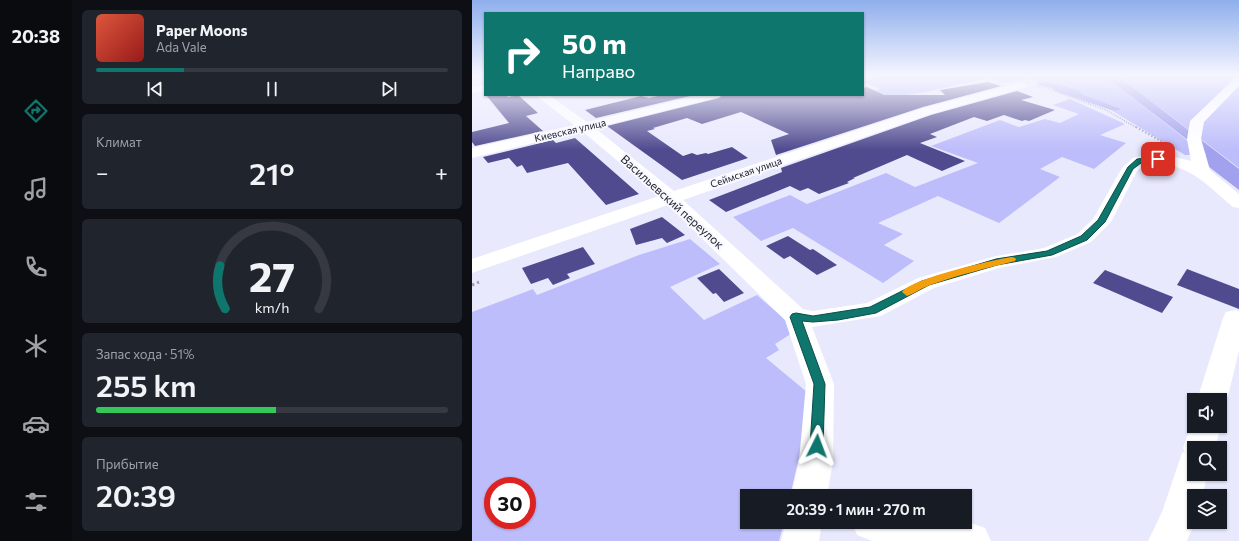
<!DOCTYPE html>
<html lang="ru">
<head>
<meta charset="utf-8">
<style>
  :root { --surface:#171b24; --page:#20242c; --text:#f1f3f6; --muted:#9ea1a6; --line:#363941; --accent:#0f766e }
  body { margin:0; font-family:Commissioner,sans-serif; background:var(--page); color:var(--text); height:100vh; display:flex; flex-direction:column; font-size:15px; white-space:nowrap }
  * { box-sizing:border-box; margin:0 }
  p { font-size:13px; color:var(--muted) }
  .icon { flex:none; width:22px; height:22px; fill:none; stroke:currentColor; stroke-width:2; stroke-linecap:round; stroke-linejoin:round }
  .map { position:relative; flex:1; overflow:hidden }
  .panel { display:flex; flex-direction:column; gap:10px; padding:10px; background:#0d0f14; width:400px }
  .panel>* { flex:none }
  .hud { position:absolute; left:12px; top:12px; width:380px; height:84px; border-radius:0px; box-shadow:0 1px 3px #0004; background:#0f766e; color:#fff; overflow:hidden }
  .buttons { position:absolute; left:715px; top:393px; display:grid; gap:8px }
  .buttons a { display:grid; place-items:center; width:40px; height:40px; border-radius:0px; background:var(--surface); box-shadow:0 1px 3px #0004; font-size:20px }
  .speed { position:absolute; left:12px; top:477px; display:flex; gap:8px; font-size:20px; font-weight:700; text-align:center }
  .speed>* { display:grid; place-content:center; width:52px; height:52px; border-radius:50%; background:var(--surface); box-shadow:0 1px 3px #0004; line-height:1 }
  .speed .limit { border:6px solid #d22; background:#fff; color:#111 }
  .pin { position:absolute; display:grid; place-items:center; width:34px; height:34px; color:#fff; margin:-17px; border-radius:8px; box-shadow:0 2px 6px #0006 }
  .me { position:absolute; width:44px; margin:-22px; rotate:3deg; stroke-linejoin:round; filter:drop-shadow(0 0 3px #0008) }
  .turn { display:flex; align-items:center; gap:14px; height:84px; padding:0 12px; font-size:18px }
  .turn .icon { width:52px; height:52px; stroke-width:2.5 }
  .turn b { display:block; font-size:28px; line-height:34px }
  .big { font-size:30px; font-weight:600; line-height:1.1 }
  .panel .tile { flex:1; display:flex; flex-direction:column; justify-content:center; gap:6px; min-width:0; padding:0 14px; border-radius:6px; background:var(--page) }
  .panel .dial { align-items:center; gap:0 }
  .dial svg { height:104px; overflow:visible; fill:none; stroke:var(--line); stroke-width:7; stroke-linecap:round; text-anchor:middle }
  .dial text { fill:var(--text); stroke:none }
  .song { display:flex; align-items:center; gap:12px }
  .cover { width:48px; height:48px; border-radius:6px; background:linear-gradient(135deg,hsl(10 70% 55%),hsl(0 70% 35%)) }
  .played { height:4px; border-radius:2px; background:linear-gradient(90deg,var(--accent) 25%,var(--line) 25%) }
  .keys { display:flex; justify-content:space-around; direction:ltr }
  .heat { display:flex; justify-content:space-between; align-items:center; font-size:22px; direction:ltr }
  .charge { height:6px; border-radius:3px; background:linear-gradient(90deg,#34c759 51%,var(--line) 0) }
  .trip { position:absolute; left:268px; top:489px; width:232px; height:40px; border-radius:0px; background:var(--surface); box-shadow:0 1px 3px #0004; font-weight:600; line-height:40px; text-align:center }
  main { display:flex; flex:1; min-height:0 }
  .menu { display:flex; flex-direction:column; width:72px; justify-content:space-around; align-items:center; background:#090b0e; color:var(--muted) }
  .menu .icon { width:28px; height:28px }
  .menu .selected { color:var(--accent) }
  .menu b { font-size:18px; color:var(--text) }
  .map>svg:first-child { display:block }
  .green { fill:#bdbdfb; fill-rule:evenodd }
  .forest { fill:#a2a1ed }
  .building { fill:#504b8f }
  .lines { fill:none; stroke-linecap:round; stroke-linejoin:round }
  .path-far3 { stroke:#a0a0b2; stroke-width:1.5; stroke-dasharray:1 1.5; stroke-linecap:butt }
  .path-far2 { stroke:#a0a0b2; stroke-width:2; stroke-dasharray:1.5 2; stroke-linecap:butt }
  .path-far1 { stroke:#a0a0b2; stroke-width:2.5; stroke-dasharray:2 2.5; stroke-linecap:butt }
  .path { stroke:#a0a0b2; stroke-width:3; stroke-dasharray:2.5 3.5; stroke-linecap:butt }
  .minor { fill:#fff; fill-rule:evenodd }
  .route { fill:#0f766e; stroke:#0a4d48 }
  .slow { fill:#f59e0b }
  .labels { text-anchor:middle; stroke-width:4; stroke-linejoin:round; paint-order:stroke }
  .far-street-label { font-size:10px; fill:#1c1c28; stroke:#f8f8ff }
  .street-label { font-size:12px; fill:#1c1c28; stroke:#f8f8ff }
</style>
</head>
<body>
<main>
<nav class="menu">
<b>20:38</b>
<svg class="icon selected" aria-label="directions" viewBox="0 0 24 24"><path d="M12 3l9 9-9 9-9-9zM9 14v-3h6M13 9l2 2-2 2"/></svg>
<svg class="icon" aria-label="music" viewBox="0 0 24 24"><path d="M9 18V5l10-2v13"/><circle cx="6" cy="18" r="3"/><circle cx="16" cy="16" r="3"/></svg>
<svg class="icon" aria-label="phone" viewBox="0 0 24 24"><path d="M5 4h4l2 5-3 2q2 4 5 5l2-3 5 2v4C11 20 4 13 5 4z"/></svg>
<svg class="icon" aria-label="climate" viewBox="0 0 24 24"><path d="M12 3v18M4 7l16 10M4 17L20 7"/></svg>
<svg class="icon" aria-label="car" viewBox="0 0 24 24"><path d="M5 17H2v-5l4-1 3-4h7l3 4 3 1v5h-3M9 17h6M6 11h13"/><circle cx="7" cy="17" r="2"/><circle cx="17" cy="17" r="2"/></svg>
<svg class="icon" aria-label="filters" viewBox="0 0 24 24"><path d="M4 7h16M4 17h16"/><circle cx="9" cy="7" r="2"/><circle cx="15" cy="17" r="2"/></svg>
</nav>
<section class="panel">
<div class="tile">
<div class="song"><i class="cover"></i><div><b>Paper Moons</b><p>Ada Vale</p></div></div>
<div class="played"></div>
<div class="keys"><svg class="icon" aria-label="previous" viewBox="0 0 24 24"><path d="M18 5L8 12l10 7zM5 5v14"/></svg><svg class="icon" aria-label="pause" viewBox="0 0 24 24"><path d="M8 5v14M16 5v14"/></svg><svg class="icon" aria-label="next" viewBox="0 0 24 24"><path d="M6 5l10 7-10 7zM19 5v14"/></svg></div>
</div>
<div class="tile"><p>Климат</p>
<div class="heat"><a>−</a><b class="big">21°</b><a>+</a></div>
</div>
<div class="tile dial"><svg viewBox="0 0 100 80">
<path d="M14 69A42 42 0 1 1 86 69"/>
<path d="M14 69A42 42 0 0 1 10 36" stroke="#0f766e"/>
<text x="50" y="56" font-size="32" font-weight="700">27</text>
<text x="50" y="72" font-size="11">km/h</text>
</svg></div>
<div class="tile"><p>Запас хода · 51%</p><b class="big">255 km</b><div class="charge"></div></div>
<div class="tile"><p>Прибытие</p><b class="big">20:39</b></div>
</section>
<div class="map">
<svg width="767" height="541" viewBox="0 0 767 541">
  <rect width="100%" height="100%" fill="#e9e9fe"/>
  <g class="green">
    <polygon points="409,75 631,75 734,155 713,155 639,110 644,111 598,89 575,82 567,82 557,79 529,83 515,78 454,92 421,97 410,96 399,92 408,89 391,82"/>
    <polygon points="645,75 767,75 767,168"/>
    <polygon points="598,99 653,124 628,135 654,143 622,169 590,157 568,169 588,177 527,223 466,196 406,223 431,234 412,245 442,261 411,283 321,228 289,241 261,217 318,195 335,204 414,173 443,187 506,163 459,146 528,120 547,127 573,119 588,123 607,114 581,105"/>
    <path d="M 218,239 L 248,264 L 198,287 L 232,320 L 285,295 L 325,330 L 303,344 L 307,350 L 294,358 L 341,397 L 318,496 L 275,496 L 275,522 L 312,522 L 307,541 L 0,541 L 0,312 L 61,289 L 65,295 L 167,255 ZM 21,486 L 55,486 L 55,520 L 21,520 Z"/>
  </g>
  <g class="forest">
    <polygon points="631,75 645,75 767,169 767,190 728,160 734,154"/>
    <path d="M 575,82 C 582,84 606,89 610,92 L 608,93 L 611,95 L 649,109 L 644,111 L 639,110 L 583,91 C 578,85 569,88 564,83 Z"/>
  </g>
  <g class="building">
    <polygon points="516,82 529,86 451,107 304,155 299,140 317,134 269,112 230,124 215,118 181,128 183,129 175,131 211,156 220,153 225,155 234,153 236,154 260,147 276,158 210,180 135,126 247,98 250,95 391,95 391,88 395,87 412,95 473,95 468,90"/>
    <polygon points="545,91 561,97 549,100 583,110 557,121 553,120 550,121 532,115 515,121 502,117 458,134 465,137 448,143 493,161 470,171 435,155 381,178 383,178 375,182 377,183 347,194 336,188 328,191 318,186 254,212 237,200 310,172 309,168 459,115"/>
    <polygon points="14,95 34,95 36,97 46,95 66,113 54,116 71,131 3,146 0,142 0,132 37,123"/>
    <polygon points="190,95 222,95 124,118 113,110 169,96 177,98"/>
    <polygon points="103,138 167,194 134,205 96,163 55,173 50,165 45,167 37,158 16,163 11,157 81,140 84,143"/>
    <polygon points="190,217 213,235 195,243 190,238 164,245 158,229"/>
    <polygon points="316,236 338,250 341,249 365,265 345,275 318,256 312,259 294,246"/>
    <polygon points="111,247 123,264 95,274 98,278 81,285 76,278 59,284 50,268"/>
    <polygon points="247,269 272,293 252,302 244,293 241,294 225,278"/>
    <polygon points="715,269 767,289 767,309 705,285"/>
    <polygon points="633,270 701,297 690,313 621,283"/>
  </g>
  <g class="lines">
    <polyline class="path-far3" points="564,86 574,88 634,110 665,128"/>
    <polyline class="path-far2" points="664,127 696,145"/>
    <polyline class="path-far1" points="5,283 7,282"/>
    <polyline class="path" points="0,285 7,282"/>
    <g class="minor">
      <path d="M 767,77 L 767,86 L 732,122 L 729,139 L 738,170 L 767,194 L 767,208 L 761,207 C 737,187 720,166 687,164 C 677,164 673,164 665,171 L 639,222 L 619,242 L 584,257 L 527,268 L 462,288 L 409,316 L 340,327 L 362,384 L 361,461 L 355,496 L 319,496 L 327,461 L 334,384 L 313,320 L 196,205 L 0,273 L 0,259 L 187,196 L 110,131 L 0,158 L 0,148 L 102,125 L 63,95 L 77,95 L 115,122 L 228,95 L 249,95 L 247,97 L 123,128 L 202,191 L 451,108 L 550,82 L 554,83 L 556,85 L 554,87 L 459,114 L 211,200 L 331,309 L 341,311 L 395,303 L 446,278 L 524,256 L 572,248 L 605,234 L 621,219 L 650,168 L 661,158 L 677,154 L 695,155 L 719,161 L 715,139 L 718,121 L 763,78 Z"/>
      <polygon points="13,85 13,91 0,93 0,87"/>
      <polygon points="763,310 767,311 767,351 755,400 750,408 748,409 748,400 725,400 751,318 754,312"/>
      <polygon points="722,417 722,426 749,426 743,448 722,448 722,474 736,474 730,496 722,496 722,522 723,522 715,541 676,541 690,512 710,453 713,452 711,448"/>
      <polygon points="493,521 513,528 519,541 400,541 385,535 380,522"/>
      <polygon points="314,522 350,522 347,541 309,541"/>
    </g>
  </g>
  <linearGradient id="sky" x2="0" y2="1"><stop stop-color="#8eaeec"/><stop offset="0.5" stop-color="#f5f5ff"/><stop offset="1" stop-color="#f5f5ff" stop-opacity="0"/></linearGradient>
  <rect width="767" height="150" fill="url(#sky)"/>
  <polygon class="route" points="686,157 689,159 688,161 669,163 661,169 633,222 615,240 580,255 525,265 457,285 404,313 366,320 341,322 330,321 353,384 351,446 349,450 345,452 340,450 338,446 342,384 318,317 320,314 324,313 341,316 398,307 450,281 524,259 575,251 609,236 626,220 656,167 665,159"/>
  <path class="slow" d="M 540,257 L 543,258 L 544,259 L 543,261 C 515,268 486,275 458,285 C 450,288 443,293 435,296 L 430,292 C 441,278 520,260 540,257 Z"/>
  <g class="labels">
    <g class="far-street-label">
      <text transform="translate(98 130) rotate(-13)" y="4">Киевская улица</text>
      <text transform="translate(274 172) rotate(-19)" y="4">Сеймская улица</text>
    </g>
    <g class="street-label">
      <text transform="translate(200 202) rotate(42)" y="4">Васильевский переулок</text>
    </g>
  </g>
</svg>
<div class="buttons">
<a><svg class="icon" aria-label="sound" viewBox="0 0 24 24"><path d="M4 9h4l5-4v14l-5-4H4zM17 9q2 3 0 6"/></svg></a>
<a><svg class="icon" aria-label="search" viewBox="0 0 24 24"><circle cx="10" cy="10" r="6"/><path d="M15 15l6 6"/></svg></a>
<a><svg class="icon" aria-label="layers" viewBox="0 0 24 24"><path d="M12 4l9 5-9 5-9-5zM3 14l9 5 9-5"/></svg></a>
</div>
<div class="speed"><div class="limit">30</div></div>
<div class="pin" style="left:686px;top:159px;background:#d93025"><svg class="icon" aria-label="arrive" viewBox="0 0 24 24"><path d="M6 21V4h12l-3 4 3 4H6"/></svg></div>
<svg class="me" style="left:345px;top:446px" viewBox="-20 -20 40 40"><path d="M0-17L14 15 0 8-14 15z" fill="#0f766e" stroke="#fff" stroke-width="4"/></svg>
<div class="trip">20:39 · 1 мин · 270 m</div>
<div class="hud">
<div class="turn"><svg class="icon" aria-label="right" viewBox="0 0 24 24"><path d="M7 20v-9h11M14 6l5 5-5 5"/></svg><div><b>50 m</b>Направо</div></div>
</div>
</div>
</main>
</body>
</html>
